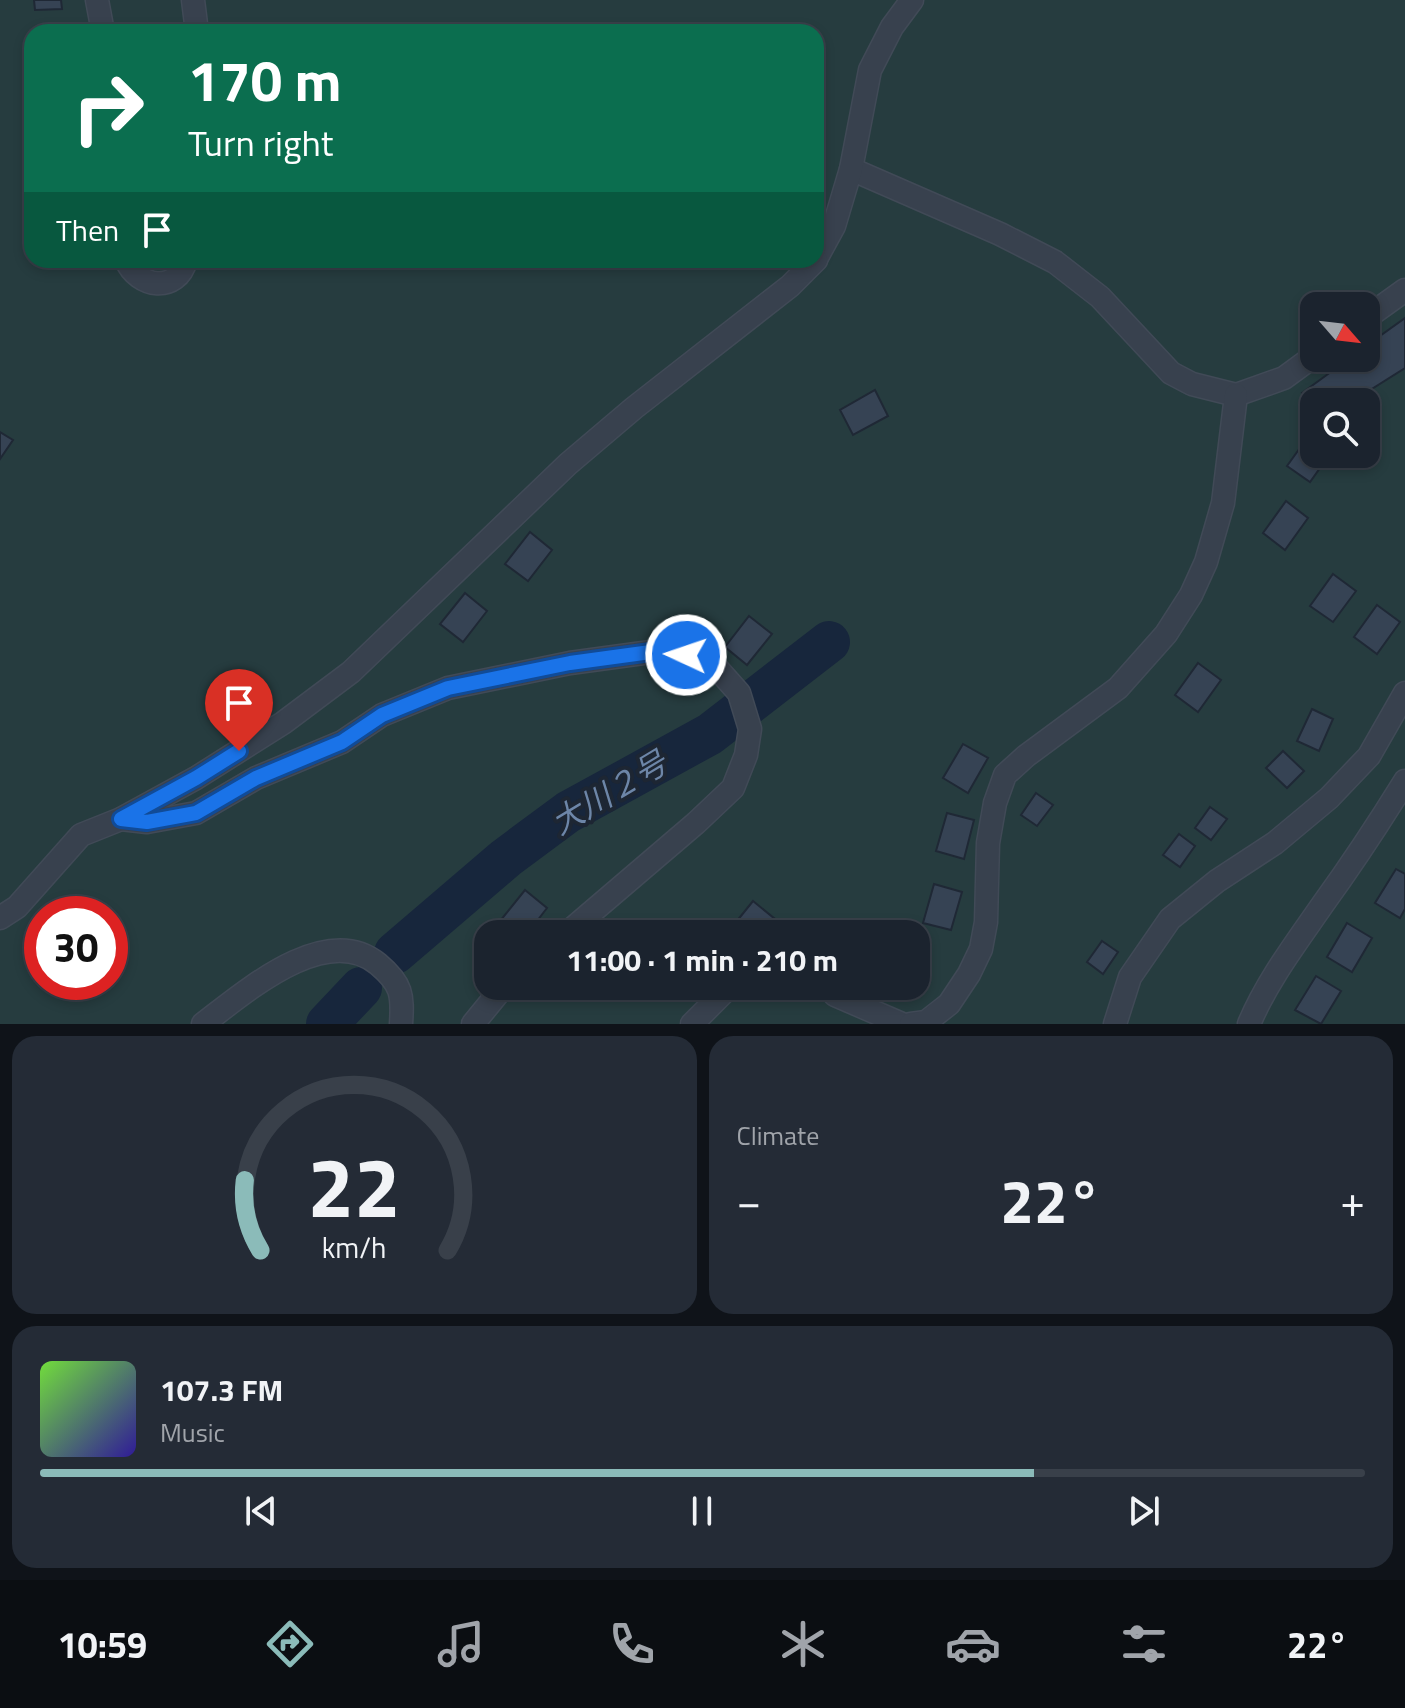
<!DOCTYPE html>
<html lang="en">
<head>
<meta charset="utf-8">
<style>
  :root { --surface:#1b232e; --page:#242b36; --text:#f1f3f6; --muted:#a0a4aa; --line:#39404a; --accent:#8bbbb9 }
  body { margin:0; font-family:"Titillium Web","Noto Sans JP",sans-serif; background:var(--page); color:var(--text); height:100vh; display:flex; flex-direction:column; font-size:30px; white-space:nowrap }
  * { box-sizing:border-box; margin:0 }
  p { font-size:26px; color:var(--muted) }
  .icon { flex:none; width:44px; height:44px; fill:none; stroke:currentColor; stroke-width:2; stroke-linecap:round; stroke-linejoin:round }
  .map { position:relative; height:1024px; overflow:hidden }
  .side { display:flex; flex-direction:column; gap:12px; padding:12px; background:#0f1319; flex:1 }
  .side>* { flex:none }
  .guide { position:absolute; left:24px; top:24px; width:800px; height:244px; border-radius:24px; box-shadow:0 4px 12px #0003,0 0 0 2px var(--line); background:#0b6e4f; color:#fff; overflow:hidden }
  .needle { width:52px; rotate:118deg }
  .tools { position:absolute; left:1300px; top:292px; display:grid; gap:16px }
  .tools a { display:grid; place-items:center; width:80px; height:80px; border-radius:16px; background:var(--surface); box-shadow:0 4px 12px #0003,0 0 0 2px var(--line); font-size:40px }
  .speed { position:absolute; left:24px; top:896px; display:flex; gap:16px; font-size:40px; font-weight:700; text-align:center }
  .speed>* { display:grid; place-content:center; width:104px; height:104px; border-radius:50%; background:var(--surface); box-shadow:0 4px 12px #0003,0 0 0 2px var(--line); line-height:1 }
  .speed .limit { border:12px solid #d22; background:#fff; color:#111 }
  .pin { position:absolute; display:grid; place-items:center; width:68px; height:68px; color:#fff; margin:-82px -34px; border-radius:50% 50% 50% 0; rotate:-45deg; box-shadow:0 0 8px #0007 }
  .pin .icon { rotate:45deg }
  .me { position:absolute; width:88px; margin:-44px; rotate:273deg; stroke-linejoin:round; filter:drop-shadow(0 0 6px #0008) }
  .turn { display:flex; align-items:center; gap:28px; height:168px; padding:0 32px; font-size:36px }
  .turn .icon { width:104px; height:104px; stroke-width:2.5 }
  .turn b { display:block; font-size:56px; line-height:68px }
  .then { display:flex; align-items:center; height:76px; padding:0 32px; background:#0003; gap:16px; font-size:30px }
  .big { font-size:60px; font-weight:700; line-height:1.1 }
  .side .widget { flex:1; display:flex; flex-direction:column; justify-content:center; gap:12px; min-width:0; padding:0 28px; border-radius:24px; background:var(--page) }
  .side .dial { align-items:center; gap:0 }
  .dial svg { height:208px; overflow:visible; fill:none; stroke:var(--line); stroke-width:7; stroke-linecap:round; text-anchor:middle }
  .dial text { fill:var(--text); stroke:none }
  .song { display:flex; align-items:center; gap:24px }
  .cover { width:96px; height:96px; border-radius:12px; background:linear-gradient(135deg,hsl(100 70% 55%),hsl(250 70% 35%)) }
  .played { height:8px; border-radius:4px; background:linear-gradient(90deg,var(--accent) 75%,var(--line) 75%) }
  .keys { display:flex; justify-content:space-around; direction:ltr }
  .heat { display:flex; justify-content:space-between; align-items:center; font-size:44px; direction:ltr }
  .side .tiles { flex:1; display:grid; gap:12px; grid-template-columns:1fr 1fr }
  .widget:last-child { grid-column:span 2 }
  .trip { position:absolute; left:474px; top:920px; width:456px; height:80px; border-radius:24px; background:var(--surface); box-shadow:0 4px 12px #0003,0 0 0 2px var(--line); font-weight:700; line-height:80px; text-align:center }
  .menu { display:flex; height:128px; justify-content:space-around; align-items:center; background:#0b0e12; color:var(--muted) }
  .menu .icon { width:56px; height:56px }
  .menu .on { color:var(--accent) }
  .menu b { font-size:36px; color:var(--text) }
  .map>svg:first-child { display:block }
  .green { fill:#263c3f; fill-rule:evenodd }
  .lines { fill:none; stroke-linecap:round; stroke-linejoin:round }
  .river { stroke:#17263c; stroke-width:42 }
  .building { fill:#364354; stroke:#1f2835; stroke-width:2 }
  .street-casing { stroke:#414a57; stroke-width:25 }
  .street { stroke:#38414e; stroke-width:22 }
  .route-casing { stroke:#114b97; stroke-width:20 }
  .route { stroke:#1a73e8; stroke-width:14 }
  .labels { text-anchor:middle; stroke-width:8; stroke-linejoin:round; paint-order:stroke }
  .water-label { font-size:32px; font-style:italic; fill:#6d86a8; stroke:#1d2633 }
</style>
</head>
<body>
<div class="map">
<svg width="1405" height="1024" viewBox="0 0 1405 1024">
  <rect width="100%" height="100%" fill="#242f3e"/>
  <path class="green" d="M 0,0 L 1405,0 L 1405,1024 L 0,1024 ZM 32,32 L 816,32 L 816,260 L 32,260 ZM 1314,306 L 1366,306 L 1366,358 L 1314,358 ZM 1314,402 L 1366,402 L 1366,454 L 1314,454 ZM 42,914 L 110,914 L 110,982 L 42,982 ZM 488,934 L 916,934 L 916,986 L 488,986 Z"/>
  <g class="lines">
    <g class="river">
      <polyline points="395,953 506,858 568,812 710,734 829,642"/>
      <polyline points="327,1024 361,988"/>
    </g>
  </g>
  <g class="building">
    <polygon points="34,0 61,0 62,9 35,10"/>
    <polygon points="1405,318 1405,368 1351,402 1314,402 1314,413 1302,393 1350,358 1366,358 1366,346"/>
    <polygon points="875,390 888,416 853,435 840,410"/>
    <polygon points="0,432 13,440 0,459"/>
    <polygon points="1310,434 1314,437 1314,454 1330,454 1310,482 1287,466"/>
    <polygon points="1286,501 1308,518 1285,550 1263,533"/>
    <polygon points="530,532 552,550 528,581 505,564"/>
    <polygon points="1333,574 1356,591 1333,622 1310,606"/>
    <polygon points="465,593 487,611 463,642 440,624"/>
    <polygon points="1377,605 1400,622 1377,654 1354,637"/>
    <polygon points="749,616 772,634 747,665 725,647"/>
    <polygon points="1198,663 1221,680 1198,712 1175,695"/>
    <polygon points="1312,709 1333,719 1319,751 1297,741"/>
    <polygon points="963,744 988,758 968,793 943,778"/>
    <polygon points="1283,751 1304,771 1287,788 1266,768"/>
    <polygon points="1036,793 1053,805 1037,826 1021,815"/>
    <polygon points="1210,807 1227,819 1211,840 1195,828"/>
    <polygon points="947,813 974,820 964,859 936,851"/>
    <polygon points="1179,834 1195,846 1180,867 1163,855"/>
    <polygon points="1396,869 1405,874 1405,909 1400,918 1375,903"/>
    <polygon points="934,884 962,892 951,930 923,923"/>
    <polygon points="525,890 547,908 527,934 516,934 500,921"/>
    <polygon points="753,901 775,919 763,934 730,934 728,932"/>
    <polygon points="1347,923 1372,938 1352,972 1327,957"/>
    <polygon points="1102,941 1118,952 1103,974 1087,962"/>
    <polygon points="1316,976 1341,991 1321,1024 1295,1010"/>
  </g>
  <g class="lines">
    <defs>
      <g id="street">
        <polyline points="97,0 103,32"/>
        <polyline points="193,0 197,32"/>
        <polyline points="851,169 1000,234 1055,262 1100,297 1171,373 1192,384 1236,395 1284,378 1314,356"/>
        <polyline points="816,259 834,226 851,169 870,70 892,27 912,0"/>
        <path d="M 126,260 C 138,288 177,294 186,260"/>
        <polyline points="1366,318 1405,290"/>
        <polyline points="121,819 147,822 196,813 256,778 342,742 382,715 448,688 570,663 658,651 686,655 715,666 739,693 750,729 746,755 733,788 696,823 566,934"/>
        <polyline points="0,918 17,907 81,835 121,819 196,778 283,723 351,672 568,464 634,408 790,286 816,260"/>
        <polyline points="827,986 835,995 902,1024"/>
        <path d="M 203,1024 C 245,992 326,921 378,964 C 402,984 403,995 401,1024"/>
        <polyline points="473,1024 504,986"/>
        <polyline points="692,1024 730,986"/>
        <polyline points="911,1024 926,1022 949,1004 969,974 981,949 986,922 988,843 995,803 1005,775 1026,756 1118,688 1166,634 1191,595 1206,562 1223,503 1236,395"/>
        <polyline points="1115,1024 1130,977 1170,919 1217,881 1275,843 1329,798 1369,756 1405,693"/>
        <path d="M 1249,1024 C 1267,981 1296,943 1323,904 C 1352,864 1379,823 1405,781"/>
      </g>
    </defs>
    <use href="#street" class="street-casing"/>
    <use href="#street" class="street"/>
  </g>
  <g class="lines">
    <defs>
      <polyline id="route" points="239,751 196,778 121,819 147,822 196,813 256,778 342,742 382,715 448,688 570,663 658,651 686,655"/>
    </defs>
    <use href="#route" class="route-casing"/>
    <use href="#route" class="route"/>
  </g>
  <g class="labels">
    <g class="water-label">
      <text transform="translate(609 793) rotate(-31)" y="11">大川２号</text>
    </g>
  </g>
</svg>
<div class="tools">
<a><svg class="needle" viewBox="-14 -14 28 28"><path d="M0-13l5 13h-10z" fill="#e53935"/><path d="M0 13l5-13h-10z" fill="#a0a4aa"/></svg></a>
<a><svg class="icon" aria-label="search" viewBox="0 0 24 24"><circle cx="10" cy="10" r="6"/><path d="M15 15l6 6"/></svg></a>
</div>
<div class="speed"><div class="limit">30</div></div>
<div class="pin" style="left:239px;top:751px;background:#d93025"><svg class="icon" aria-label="arrive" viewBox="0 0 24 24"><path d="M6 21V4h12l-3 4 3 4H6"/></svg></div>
<svg class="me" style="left:686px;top:655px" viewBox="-20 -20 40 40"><circle r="17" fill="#1a73e8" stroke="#fff" stroke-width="3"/><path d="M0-11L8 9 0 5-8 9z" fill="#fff"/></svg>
<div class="trip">11:00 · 1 min · 210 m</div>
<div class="guide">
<div class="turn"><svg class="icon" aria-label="right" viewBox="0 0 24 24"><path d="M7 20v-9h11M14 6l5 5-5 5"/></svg><div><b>170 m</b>Turn right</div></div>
<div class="then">Then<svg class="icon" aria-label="arrive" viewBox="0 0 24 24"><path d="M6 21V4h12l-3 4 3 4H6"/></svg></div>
</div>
</div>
<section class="side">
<div class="tiles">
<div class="widget dial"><svg viewBox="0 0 100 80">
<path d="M14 69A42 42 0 1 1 86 69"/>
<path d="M14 69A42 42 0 0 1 8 42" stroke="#8bbbb9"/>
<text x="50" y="56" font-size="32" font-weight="700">22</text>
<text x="50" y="72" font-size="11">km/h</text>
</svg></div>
<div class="widget"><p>Climate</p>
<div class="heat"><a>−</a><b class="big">22°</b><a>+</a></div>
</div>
<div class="widget">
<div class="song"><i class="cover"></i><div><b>107.3 FM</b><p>Music</p></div></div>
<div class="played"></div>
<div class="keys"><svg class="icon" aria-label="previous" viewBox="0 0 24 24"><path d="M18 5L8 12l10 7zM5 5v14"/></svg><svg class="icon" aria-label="pause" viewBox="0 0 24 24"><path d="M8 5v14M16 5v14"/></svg><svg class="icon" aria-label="next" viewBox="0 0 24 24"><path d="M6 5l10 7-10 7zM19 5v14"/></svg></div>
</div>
</div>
</section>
<nav class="menu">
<b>10:59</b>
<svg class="icon on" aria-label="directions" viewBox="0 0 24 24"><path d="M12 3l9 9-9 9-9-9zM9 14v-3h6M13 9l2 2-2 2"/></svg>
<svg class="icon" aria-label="music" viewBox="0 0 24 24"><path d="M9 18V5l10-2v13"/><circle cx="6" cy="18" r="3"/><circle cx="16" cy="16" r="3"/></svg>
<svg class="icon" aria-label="phone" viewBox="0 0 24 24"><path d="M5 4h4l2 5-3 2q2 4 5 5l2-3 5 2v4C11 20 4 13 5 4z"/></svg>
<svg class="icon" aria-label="climate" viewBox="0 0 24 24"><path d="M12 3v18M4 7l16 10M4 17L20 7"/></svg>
<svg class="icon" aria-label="car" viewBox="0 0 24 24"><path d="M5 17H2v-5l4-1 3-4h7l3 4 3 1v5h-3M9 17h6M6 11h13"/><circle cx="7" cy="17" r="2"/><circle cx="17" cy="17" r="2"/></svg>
<svg class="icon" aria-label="filters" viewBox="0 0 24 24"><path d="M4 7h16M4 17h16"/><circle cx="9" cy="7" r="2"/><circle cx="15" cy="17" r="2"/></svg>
<b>22°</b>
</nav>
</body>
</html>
